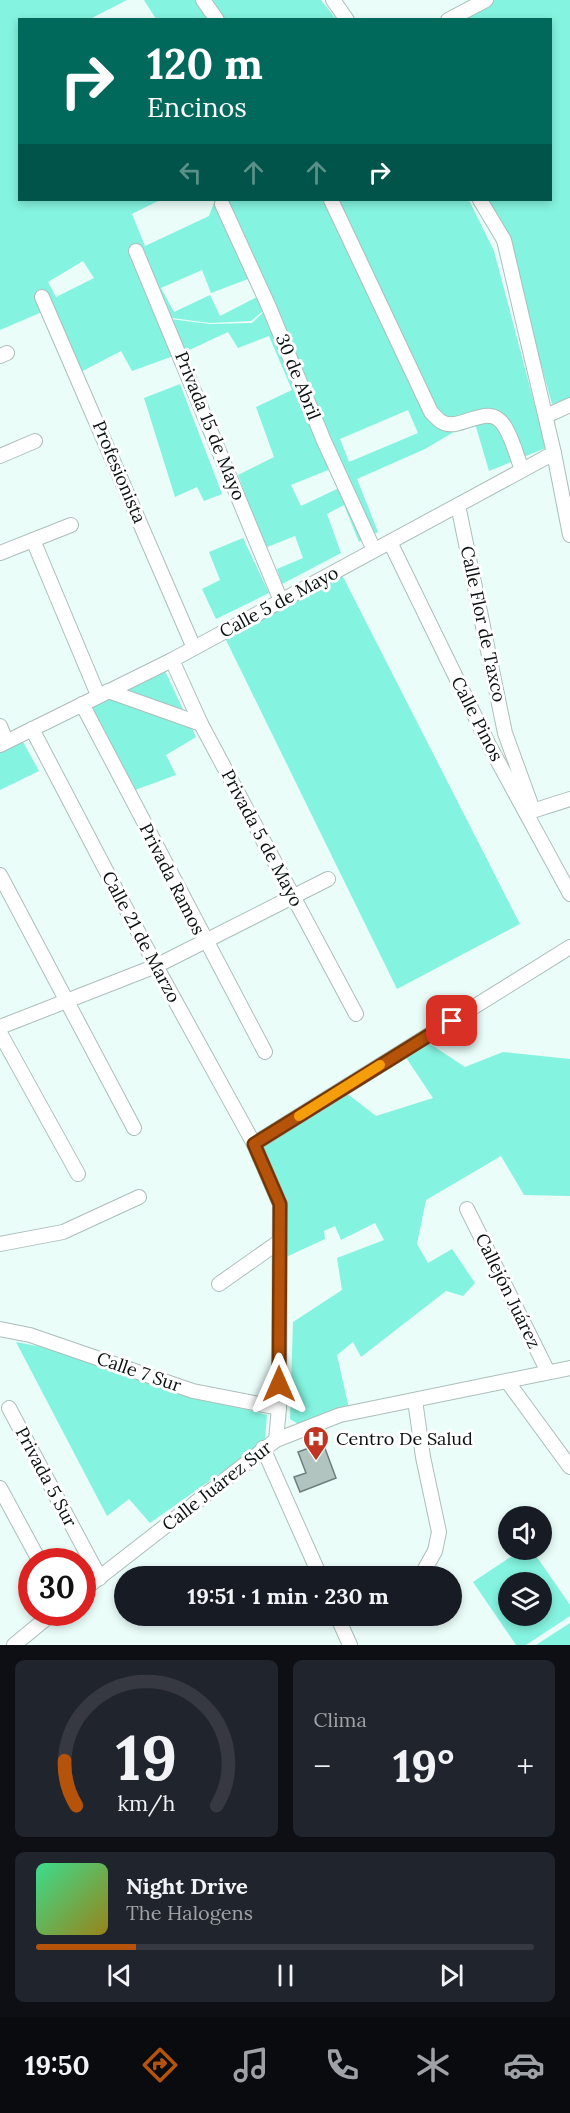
<!DOCTYPE html>
<html lang="es">
<head>
<meta charset="utf-8">
<style>
  :root { --surface:#171b24; --page:#20242c; --text:#f1f3f6; --muted:#9ea1a6; --line:#363941; --accent:#b45309 }
  body { margin:0; font-family:Lora,serif; background:var(--page); color:var(--text); height:100vh; display:flex; flex-direction:column; font-size:22px; white-space:nowrap }
  * { box-sizing:border-box; margin:0 }
  p { font-size:20px; color:var(--muted) }
  .icon { flex:none; width:33px; height:33px; fill:none; stroke:currentColor; stroke-width:2; stroke-linecap:round; stroke-linejoin:round }
  .map { position:relative; height:1645px; overflow:hidden }
  .panel { display:flex; flex-direction:column; gap:15px; padding:15px; background:#0d0f14; flex:1 }
  .panel>* { flex:none }
  .banner { position:absolute; left:18px; top:18px; width:534px; height:183px; border-radius:0px; box-shadow:0 3px 9px #0003; background:#00695c; color:#fff; overflow:hidden }
  .buttons { position:absolute; left:498px; top:1506px; display:grid; gap:12px }
  .buttons a { display:grid; place-items:center; width:54px; height:54px; border-radius:50%; background:var(--surface); box-shadow:0 3px 9px #0003; font-size:30px }
  .speed { position:absolute; left:18px; top:1548px; display:flex; gap:12px; font-size:30px; font-weight:700; text-align:center }
  .speed>* { display:grid; place-content:center; width:78px; height:78px; border-radius:50%; background:var(--surface); box-shadow:0 3px 9px #0003; line-height:1 }
  .speed .limit { border:9px solid #d22; background:#fff; color:#111 }
  .pin { position:absolute; display:grid; place-items:center; width:51px; height:51px; color:#fff; margin:-26px; border-radius:12px; box-shadow:0 3px 9px #0006 }
  .me { position:absolute; width:66px; margin:-33px; rotate:0deg; stroke-linejoin:round; filter:drop-shadow(0 0 4px #0008) }
  .turn { display:flex; align-items:center; gap:21px; height:126px; padding:0 30px; font-size:27px }
  .turn .icon { width:78px; height:78px; stroke-width:2.5 }
  .turn b { display:block; font-size:42px; line-height:51px }
  .lanes { display:flex; align-items:center; height:57px; padding:0 30px; background:#0003; justify-content:center; gap:30px; direction:ltr }
  .lanes .off { opacity:.35 }
  .big { font-size:45px; font-weight:700; line-height:1.1 }
  .panel .tile { flex:1; display:flex; flex-direction:column; justify-content:center; gap:9px; min-width:0; padding:0 21px; border-radius:9px; background:var(--page) }
  .panel .dial { align-items:center; gap:0 }
  .dial svg { height:156px; overflow:visible; fill:none; stroke:var(--line); stroke-width:7; stroke-linecap:round; text-anchor:middle }
  .dial text { fill:var(--text); stroke:none }
  .song { display:flex; align-items:center; gap:18px }
  .cover { width:72px; height:72px; border-radius:9px; background:linear-gradient(135deg,hsl(150 70% 55%),hsl(50 70% 35%)) }
  .played { height:6px; border-radius:3px; background:linear-gradient(90deg,var(--accent) 20%,var(--line) 20%) }
  .keys { display:flex; justify-content:space-around; direction:ltr }
  .heat { display:flex; justify-content:space-between; align-items:center; font-size:33px; direction:ltr }
  .panel .tiles { flex:1; display:grid; gap:15px; grid-template-columns:1fr 1fr }
  .tile:last-child { grid-column:span 2 }
  .trip { position:absolute; left:114px; top:1566px; width:348px; height:60px; border-radius:30px; background:var(--surface); box-shadow:0 3px 9px #0003; font-weight:700; line-height:60px; text-align:center }
  .tab-bar { display:flex; height:96px; justify-content:space-around; align-items:center; background:#090b0e; color:var(--muted) }
  .tab-bar .icon { width:42px; height:42px }
  .tab-bar .current { color:var(--accent) }
  .tab-bar b { font-size:27px; color:var(--text) }
  .map>svg:first-child { display:block }
  .green { fill:#84f3df; fill-rule:evenodd }
  .building { fill:#b2c4c0; stroke:#6e7f7b; stroke-width:1.5 }
  .lines { fill:none; stroke-linecap:round; stroke-linejoin:round }
  .street-casing { stroke:#acbeba; stroke-width:16 }
  .street { stroke:#fff; stroke-width:14 }
  .route-casing { stroke:#753606; stroke-width:15 }
  .route { stroke:#b45309; stroke-width:10 }
  .slow { stroke:#f59e0b; stroke-width:10 }
  .labels { text-anchor:middle; stroke-width:6; stroke-linejoin:round; paint-order:stroke }
  .street-label { font-size:18px; fill:#0a1110; stroke:#fff }
  .poi-label { font-size:18px; fill:#0a1110; stroke:#fff; text-anchor:start }
</style>
</head>
<body>
<div class="map">
<svg width="570" height="1645" viewBox="0 0 570 1645">
  <rect width="100%" height="100%" fill="#eafdf9"/>
  <g class="green">
    <path d="M 0,0 L 127,0 L 90,19 L 20,20 L 20,200 L 160,200 L 132,214 L 145,246 L 209,216 L 215,200 L 469,200 L 494,251 L 546,448 L 489,471 L 474,420 L 425,449 L 357,479 L 378,532 L 359,542 L 344,505 L 327,514 L 341,553 L 282,584 L 277,569 L 303,558 L 295,536 L 265,548 L 238,475 L 274,457 L 256,407 L 292,390 L 269,336 L 238,348 L 228,332 L 185,352 L 170,319 L 210,324 L 252,323 L 272,304 L 251,321 L 210,323 L 165,317 L 179,354 L 132,371 L 121,351 L 77,374 L 49,309 L 0,330 ZM 83,261 L 94,278 L 56,297 L 48,282 ZM 202,270 L 211,293 L 248,279 L 259,296 L 220,316 L 210,295 L 174,312 L 161,288 ZM 408,410 L 418,433 L 349,462 L 340,439 ZM 333,468 L 339,488 L 301,506 L 291,485 Z"/>
    <polygon points="144,0 198,0 210,19 156,19"/>
    <polygon points="213,0 321,0 336,19 224,19"/>
    <polygon points="493,0 570,0 570,398 552,404 522,296 485,200 550,200 550,20 452,20"/>
    <polygon points="180,384 222,494 204,501 197,487 175,497 144,398"/>
    <polygon points="243,538 269,593 216,619 202,589 220,580 209,552"/>
    <polygon points="342,575 520,924 397,989 225,638"/>
    <polygon points="164,669 196,737 166,755 176,775 135,790 90,707"/>
    <polygon points="22,740 39,771 0,790 0,753"/>
    <polygon points="424,1040 465,1067 503,1052 570,1059 570,1196 524,1195 501,1156 426,1200 417,1244 428,1263 452,1249 475,1283 463,1296 446,1291 361,1357 353,1342 337,1355 349,1409 300,1425 290,1419 293,1322 342,1290 337,1258 384,1240 375,1223 341,1240 335,1226 324,1231 325,1239 286,1257 287,1200 260,1143 345,1092 376,1116 433,1098 403,1053"/>
    <polygon points="16,1342 52,1349 153,1384 267,1415 265,1439 259,1446 150,1523 129,1499 107,1516"/>
    <path d="M 521,1550 L 532,1550 L 570,1605 L 570,1616 L 526,1645 L 516,1645 L 473,1582 ZM 508,1582 L 542,1582 L 542,1616 L 508,1616 Z"/>
    <polygon points="570,1623 570,1645 536,1645"/>
  </g>
  <polygon class="building" points="323,1443 336,1478 300,1492 294,1477 306,1473 298,1452"/>
  <g class="lines">
    <defs>
      <g id="street">
        <polyline points="203,0 217,20"/>
        <polyline points="333,0 347,20"/>
        <polyline points="448,20 486,0"/>
        <path d="M 331,200 L 431,412 C 434,415 438,420 442,422 C 461,433 489,399 505,427 C 513,440 517,457 522,470"/>
        <polyline points="480,200 504,240 554,453 570,535"/>
        <polyline points="222,204 269,307 324,441 374,550"/>
        <polyline points="136,251 281,601"/>
        <polyline points="42,297 194,648"/>
        <polyline points="0,356 7,353"/>
        <polyline points="546,416 570,405"/>
        <polyline points="0,456 35,441"/>
        <polyline points="458,505 505,733 533,810"/>
        <polyline points="33,540 98,695"/>
        <polyline points="390,542 489,745 570,894"/>
        <polyline points="0,553 71,525"/>
        <polyline points="172,660 201,724 356,1014"/>
        <polyline points="108,691 201,724"/>
        <polyline points="82,704 265,1052"/>
        <polyline points="0,726 6,741"/>
        <polyline points="32,729 156,966 254,1144 280,1204 279,1408 276,1440"/>
        <polyline points="0,745 172,660 554,453"/>
        <polyline points="526,813 570,799"/>
        <polyline points="0,875 134,1128"/>
        <polyline points="0,1027 156,966 328,879"/>
        <polyline points="0,1033 78,1174"/>
        <polyline points="254,1144 570,947"/>
        <polyline points="467,1209 548,1372"/>
        <polyline points="0,1244 63,1232 139,1197"/>
        <polyline points="219,1284 280,1241"/>
        <polyline points="0,1329 30,1335 193,1391 279,1408"/>
        <polyline points="507,1381 570,1467"/>
        <polyline points="415,1400 423,1457 439,1532 435,1551 421,1576"/>
        <polyline points="9,1408 100,1578"/>
        <polyline points="263,1448 320,1576"/>
        <polyline points="0,1488 40,1562"/>
        <polyline points="82,1591 276,1440 340,1415 570,1368"/>
        <polyline points="337,1616 350,1645"/>
        <polyline points="14,1645 54,1612"/>
      </g>
    </defs>
    <use href="#street" class="street-casing"/>
    <use href="#street" class="street"/>
  </g>
  <g class="lines">
    <defs>
      <polyline id="route" points="279,1384 280,1204 254,1144 452,1021"/>
    </defs>
    <use href="#route" class="route-casing"/>
    <use href="#route" class="route"/>
    <polyline class="slow" points="299,1116 380,1065"/>
  </g>
  <defs>
    <symbol id="hospital-pin" viewBox="-11 -11 22 30"><path d="M0 17L-7.5 6A9.5 9.5 0 1 1 7.5 6Z" fill="#c03422" stroke="#fff"/><path d="M-5-5h3v3.5h4V-5h3V5h-3V1.5h-4V5h-3Z" fill="#fff"/></symbol>
  </defs>
  <g fill-rule="evenodd">
    <use href="#hospital-pin" x="301" y="1424" width="30" height="40"/>
  </g>
  <g class="labels">
    <g class="street-label">
      <text transform="translate(298 377) rotate(68)" y="6">30 de Abril</text>
      <text transform="translate(210 426) rotate(68)" y="6">Privada 15 de Mayo</text>
      <text transform="translate(119 472) rotate(67)" y="6">Profesionista</text>
      <text transform="translate(279 602) rotate(-28)" y="6">Calle 5 de Mayo</text>
      <text transform="translate(483 624) rotate(78)" y="6">Calle Flor de Taxco</text>
      <text transform="translate(477 719) rotate(63)" y="6">Calle Pinos</text>
      <text transform="translate(262 838) rotate(62)" y="6">Privada 5 de Mayo</text>
      <text transform="translate(172 879) rotate(63)" y="6">Privada Ramos</text>
      <text transform="translate(141 937) rotate(62)" y="6">Calle 21 de Marzo</text>
      <text transform="translate(508 1291) rotate(64)" y="6">Callejón Juárez</text>
      <text transform="translate(139 1372) rotate(19)" y="6">Calle 7 Sur</text>
      <text transform="translate(46 1477) rotate(62)" y="6">Privada 5 Sur</text>
      <text transform="translate(217 1486) rotate(-38)" y="6">Calle Juárez Sur</text>
    </g>
    <g class="poi-label">
      <text x="336" y="1445">Centro De Salud</text>
    </g>
  </g>
</svg>
<div class="buttons">
<a><svg class="icon" aria-label="sound" viewBox="0 0 24 24"><path d="M4 9h4l5-4v14l-5-4H4zM17 9q2 3 0 6"/></svg></a>
<a><svg class="icon" aria-label="layers" viewBox="0 0 24 24"><path d="M12 4l9 5-9 5-9-5zM3 14l9 5 9-5"/></svg></a>
</div>
<div class="speed"><div class="limit">30</div></div>
<div class="pin" style="left:452px;top:1021px;background:#d93025"><svg class="icon" aria-label="arrive" viewBox="0 0 24 24"><path d="M6 21V4h12l-3 4 3 4H6"/></svg></div>
<svg class="me" style="left:279px;top:1384px" viewBox="-20 -20 40 40"><path d="M0-17L14 15 0 8-14 15z" fill="#b45309" stroke="#fff" stroke-width="4"/></svg>
<div class="trip">19:51 · 1 min · 230 m</div>
<div class="banner">
<div class="turn"><svg class="icon" aria-label="right" viewBox="0 0 24 24"><path d="M7 20v-9h11M14 6l5 5-5 5"/></svg><div><b>120 m</b>Encinos</div></div>
<div class="lanes"><svg class="icon off" aria-label="left" viewBox="0 0 24 24"><path d="M17 20v-9H6M10 6l-5 5 5 5"/></svg><svg class="icon off" aria-label="ahead" viewBox="0 0 24 24"><path d="M12 20V5M6 11l6-6 6 6"/></svg><svg class="icon off" aria-label="ahead" viewBox="0 0 24 24"><path d="M12 20V5M6 11l6-6 6 6"/></svg><svg class="icon" aria-label="right" viewBox="0 0 24 24"><path d="M7 20v-9h11M14 6l5 5-5 5"/></svg></div>
</div>
</div>
<section class="panel">
<div class="tiles">
<div class="tile dial"><svg viewBox="0 0 100 80">
<path d="M14 69A42 42 0 1 1 86 69"/>
<path d="M14 69A42 42 0 0 1 8 46" stroke="#b45309"/>
<text x="50" y="56" font-size="32" font-weight="700">19</text>
<text x="50" y="72" font-size="11">km/h</text>
</svg></div>
<div class="tile"><p>Clima</p>
<div class="heat"><a>−</a><b class="big">19°</b><a>+</a></div>
</div>
<div class="tile">
<div class="song"><i class="cover"></i><div><b>Night Drive</b><p>The Halogens</p></div></div>
<div class="played"></div>
<div class="keys"><svg class="icon" aria-label="previous" viewBox="0 0 24 24"><path d="M18 5L8 12l10 7zM5 5v14"/></svg><svg class="icon" aria-label="pause" viewBox="0 0 24 24"><path d="M8 5v14M16 5v14"/></svg><svg class="icon" aria-label="next" viewBox="0 0 24 24"><path d="M6 5l10 7-10 7zM19 5v14"/></svg></div>
</div>
</div>
</section>
<nav class="tab-bar">
<b>19:50</b>
<svg class="icon current" aria-label="directions" viewBox="0 0 24 24"><path d="M12 3l9 9-9 9-9-9zM9 14v-3h6M13 9l2 2-2 2"/></svg>
<svg class="icon" aria-label="music" viewBox="0 0 24 24"><path d="M9 18V5l10-2v13"/><circle cx="6" cy="18" r="3"/><circle cx="16" cy="16" r="3"/></svg>
<svg class="icon" aria-label="phone" viewBox="0 0 24 24"><path d="M5 4h4l2 5-3 2q2 4 5 5l2-3 5 2v4C11 20 4 13 5 4z"/></svg>
<svg class="icon" aria-label="climate" viewBox="0 0 24 24"><path d="M12 3v18M4 7l16 10M4 17L20 7"/></svg>
<svg class="icon" aria-label="car" viewBox="0 0 24 24"><path d="M5 17H2v-5l4-1 3-4h7l3 4 3 1v5h-3M9 17h6M6 11h13"/><circle cx="7" cy="17" r="2"/><circle cx="17" cy="17" r="2"/></svg>
</nav>
</body>
</html>
